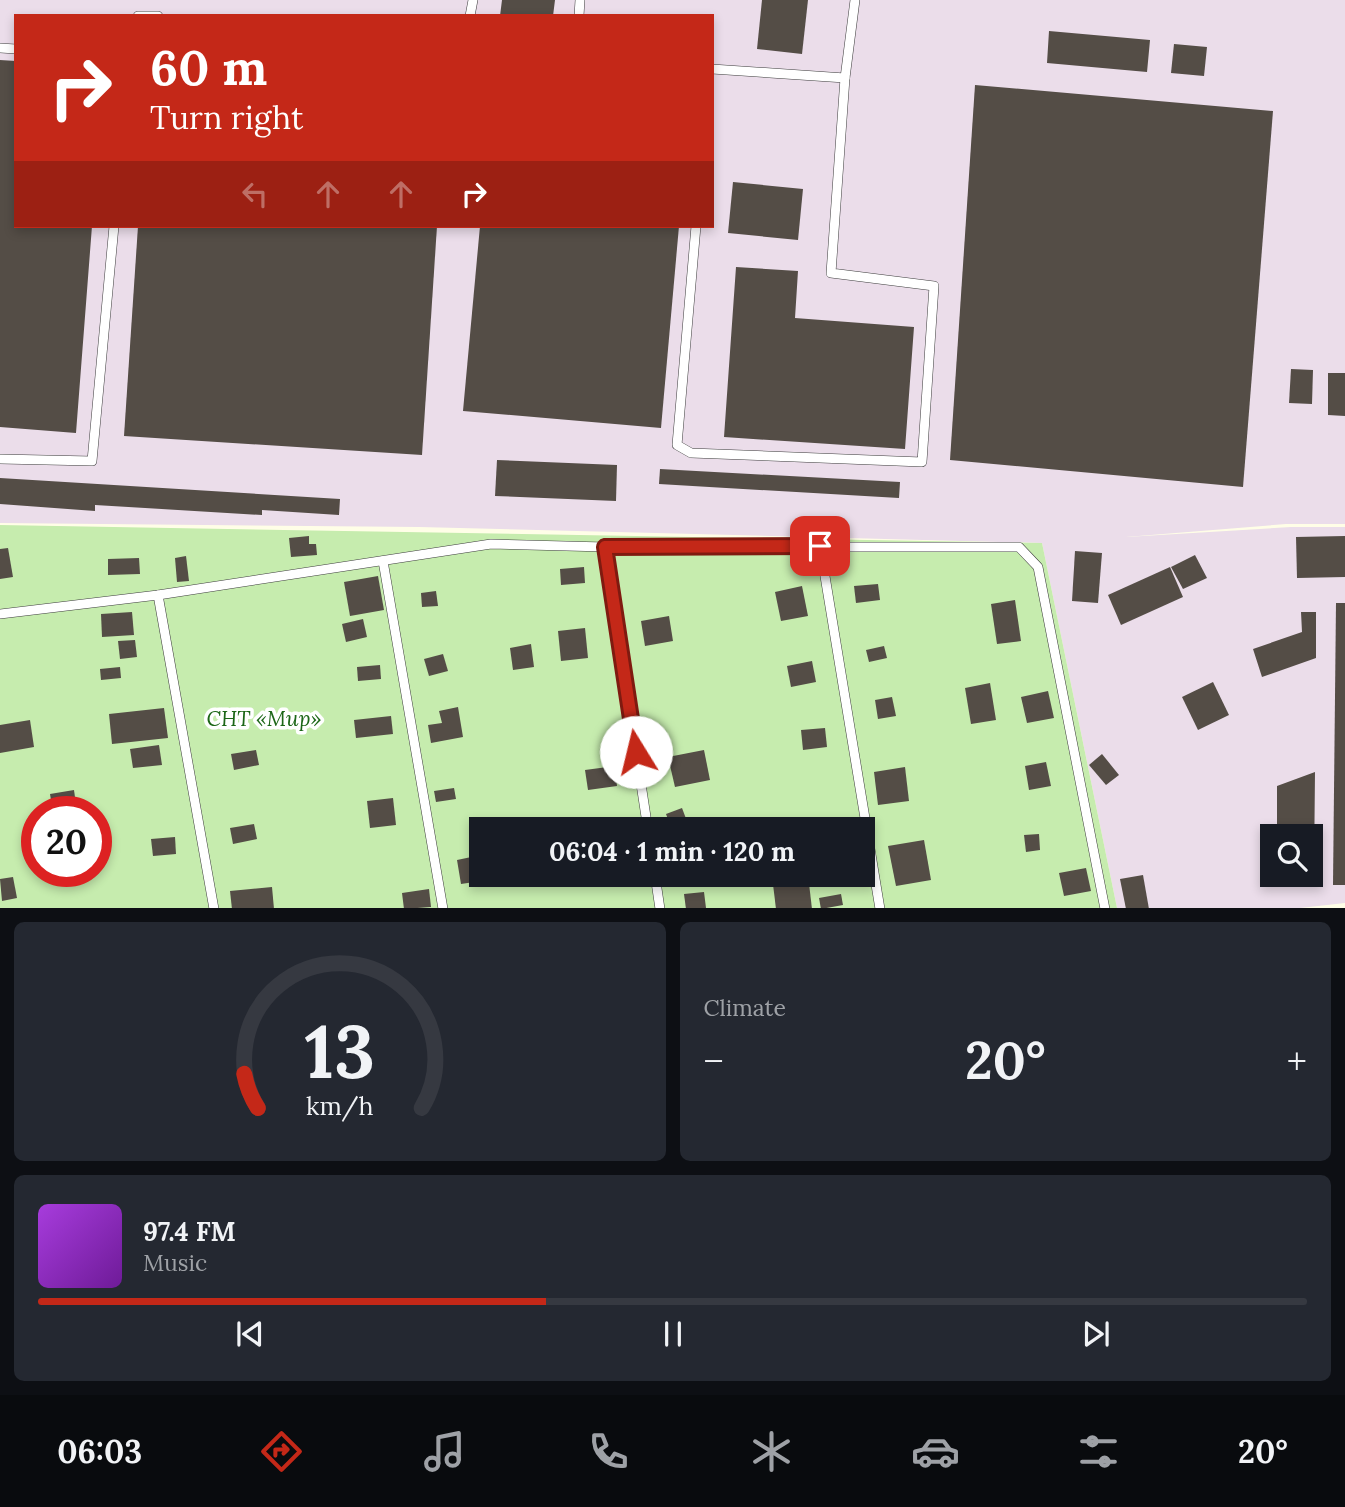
<!DOCTYPE html>
<html lang="en">
<head>
<meta charset="utf-8">
<style>
  :root { --surface:#171b24; --page:#242831; --text:#f1f3f6; --muted:#9ea1a6; --line:#363941; --accent:#c42818 }
  body { margin:0; font-family:Lora,serif; background:var(--page); color:var(--text); height:100vh; display:flex; flex-direction:column; font-size:26px; white-space:nowrap }
  * { box-sizing:border-box; margin:0 }
  p { font-size:23px; color:var(--muted) }
  .icon { flex:none; width:38px; height:38px; fill:none; stroke:currentColor; stroke-width:2; stroke-linecap:round; stroke-linejoin:round }
  .map { position:relative; height:908px; overflow:hidden }
  .panel { display:flex; flex-direction:column; gap:14px; padding:14px; background:#0d0f14; flex:1 }
  .panel>* { flex:none }
  .top-card { position:absolute; left:14px; top:14px; width:700px; height:214px; border-radius:0px; box-shadow:0 4px 10px #0003; background:#c42818; color:#fff; overflow:hidden }
  .buttons { position:absolute; left:1260px; top:824px; display:grid; gap:14px }
  .buttons a { display:grid; place-items:center; width:63px; height:63px; border-radius:0px; background:var(--surface); box-shadow:0 4px 10px #0003; font-size:35px }
  .speed { position:absolute; left:21px; top:796px; display:flex; gap:14px; font-size:35px; font-weight:700; text-align:center }
  .speed>* { display:grid; place-content:center; width:91px; height:91px; border-radius:50%; background:var(--surface); box-shadow:0 4px 10px #0003; line-height:1 }
  .speed .limit { border:10px solid #d22; background:#fff; color:#111 }
  .pin { position:absolute; display:grid; place-items:center; width:60px; height:60px; color:#fff; margin:-30px; border-radius:14px; box-shadow:0 4px 10px #0006 }
  .me { position:absolute; width:77px; margin:-38px; rotate:351deg; stroke-linejoin:round; filter:drop-shadow(0 0 5px #0008) }
  .turn { display:flex; align-items:center; gap:24px; height:147px; padding:0 21px; font-size:32px }
  .turn .icon { width:91px; height:91px; stroke-width:2.5 }
  .turn b { display:block; font-size:49px; line-height:60px }
  .lanes { display:flex; align-items:center; height:66px; padding:0 21px; background:#0003; justify-content:center; gap:35px; direction:ltr }
  .lanes .off { opacity:.35 }
  .big { font-size:52px; font-weight:700; line-height:1.1 }
  .panel .card { flex:1; display:flex; flex-direction:column; justify-content:center; gap:10px; min-width:0; padding:0 24px; border-radius:10px; background:var(--page) }
  .panel .dial { align-items:center; gap:0 }
  .dial svg { height:182px; overflow:visible; fill:none; stroke:var(--line); stroke-width:7; stroke-linecap:round; text-anchor:middle }
  .dial text { fill:var(--text); stroke:none }
  .song { display:flex; align-items:center; gap:21px }
  .cover { width:84px; height:84px; border-radius:10px; background:linear-gradient(135deg,hsl(280 70% 55%),hsl(280 70% 35%)) }
  .played { height:7px; border-radius:4px; background:linear-gradient(90deg,var(--accent) 40%,var(--line) 40%) }
  .keys { display:flex; justify-content:space-around; direction:ltr }
  .heat { display:flex; justify-content:space-between; align-items:center; font-size:38px; direction:ltr }
  .panel .tiles { flex:1; display:grid; gap:14px; grid-template-columns:1fr 1fr }
  .card:last-child { grid-column:span 2 }
  .trip { position:absolute; left:469px; top:817px; width:406px; height:70px; border-radius:0px; background:var(--surface); box-shadow:0 4px 10px #0003; font-weight:700; line-height:70px; text-align:center }
  .menu { display:flex; height:112px; justify-content:space-around; align-items:center; background:#090b0e; color:var(--muted) }
  .menu .icon { width:49px; height:49px }
  .menu .on { color:var(--accent) }
  .menu b { font-size:32px; color:var(--text) }
  .map>svg:first-child { display:block }
  .industrial { fill:#ebddea; fill-rule:evenodd }
  .green { fill:#c6ecae; fill-rule:evenodd }
  .building { fill:#544d46 }
  .lines { fill:none; stroke-linecap:round; stroke-linejoin:round }
  .service-casing { stroke:#3d3d3d; stroke-width:10 }
  .service { stroke:#fff; stroke-width:9 }
  .route-casing { stroke:#7f1a10; stroke-width:18 }
  .route { stroke:#c42818; stroke-width:12 }
  .labels { text-anchor:middle; stroke-width:7; stroke-linejoin:round; paint-order:stroke }
  .park-label { font-size:21px; font-style:italic; fill:#1c6617; stroke:#fff }
</style>
</head>
<body>
<div class="map">
<svg width="1345" height="909" viewBox="0 0 1345 909">
  <rect width="100%" height="100%" fill="#fffee7"/>
  <path class="industrial" d="M 0,0 L 1345,0 L 1345,524 L 1286,524 L 1126,537 L 1291,527 L 1345,527 L 1345,903 L 1291,909 L 1117,908 L 1042,543 L 419,527 L 0,523 ZM 16,16 L 712,16 L 712,226 L 16,226 ZM 1272,836 L 1311,836 L 1311,875 L 1272,875 Z"/>
  <path class="green" d="M 0,525 L 1042,543 L 1117,908 L 0,909 ZM 37,812 L 96,812 L 96,872 L 37,872 ZM 481,830 L 863,830 L 863,875 L 481,875 Z"/>
  <g class="building">
    <polygon points="502,0 555,0 553,16 500,16"/>
    <polygon points="762,0 808,0 802,54 757,49"/>
    <polygon points="1049,31 1150,40 1147,72 1047,63"/>
    <polygon points="1174,44 1207,47 1204,76 1171,73"/>
    <polygon points="0,60 16,61 16,226 92,226 76,433 0,427"/>
    <polygon points="975,85 1273,111 1243,487 950,460"/>
    <polygon points="733,182 803,189 798,240 728,233"/>
    <polygon points="138,226 437,226 422,455 124,436"/>
    <polygon points="480,226 679,226 661,428 463,411"/>
    <polygon points="736,267 798,271 795,318 914,327 905,449 724,437"/>
    <polygon points="1291,369 1313,370 1312,404 1289,403"/>
    <polygon points="1328,373 1345,373 1345,416 1328,415"/>
    <polygon points="497,460 617,465 616,501 495,496"/>
    <polygon points="660,469 900,482 899,498 659,484"/>
    <polygon points="0,478 340,499 339,515 262,510 262,515 95,505 95,511 0,504"/>
    <polygon points="309,536 309,544 316,544 317,555 291,557 289,538"/>
    <polygon points="1345,536 1345,577 1297,578 1296,537"/>
    <polygon points="8,548 13,577 0,579 0,549"/>
    <polygon points="1075,551 1102,553 1098,603 1072,601"/>
    <polygon points="1195,555 1207,578 1183,589 1171,567"/>
    <polygon points="186,556 189,581 177,582 175,558"/>
    <polygon points="139,558 140,574 108,575 108,559"/>
    <polygon points="584,567 585,583 561,585 560,569"/>
    <polygon points="1170,567 1183,597 1121,625 1108,595"/>
    <polygon points="378,576 384,610 350,616 344,582"/>
    <polygon points="878,584 880,600 856,603 854,586"/>
    <polygon points="802,586 808,616 781,621 775,592"/>
    <polygon points="436,591 438,606 422,607 421,593"/>
    <polygon points="1015,600 1021,641 997,644 991,604"/>
    <polygon points="1336,603 1345,603 1345,885 1333,885"/>
    <polygon points="132,612 134,635 102,637 101,614"/>
    <polygon points="1301,612 1316,612 1316,658 1262,677 1253,649 1302,632"/>
    <polygon points="669,616 673,641 645,646 641,621"/>
    <polygon points="363,619 367,637 346,642 342,624"/>
    <polygon points="585,628 588,658 561,661 558,631"/>
    <polygon points="135,640 137,657 120,659 118,641"/>
    <polygon points="531,644 534,667 513,670 510,648"/>
    <polygon points="884,646 887,658 869,662 866,650"/>
    <polygon points="443,654 448,671 429,676 424,659"/>
    <polygon points="812,661 816,682 791,687 787,666"/>
    <polygon points="380,665 381,679 358,681 357,667"/>
    <polygon points="120,667 121,678 101,680 100,669"/>
    <polygon points="1213,682 1229,715 1198,730 1182,697"/>
    <polygon points="990,683 996,720 971,724 965,688"/>
    <polygon points="1048,691 1054,718 1027,723 1021,697"/>
    <polygon points="892,697 896,716 878,719 875,700"/>
    <polygon points="458,707 463,737 431,743 428,725 442,723 439,711"/>
    <polygon points="164,708 168,738 112,744 109,714"/>
    <polygon points="391,716 393,734 356,738 354,720"/>
    <polygon points="30,720 34,747 0,753 0,725"/>
    <polygon points="825,728 827,747 803,750 801,730"/>
    <polygon points="159,745 162,765 133,768 130,749"/>
    <polygon points="256,750 259,765 234,770 231,754"/>
    <polygon points="704,750 710,780 675,787 668,757"/>
    <polygon points="1102,754 1119,775 1106,785 1089,765"/>
    <polygon points="1046,762 1051,786 1029,790 1025,766"/>
    <polygon points="615,766 617,786 588,790 585,770"/>
    <polygon points="905,767 909,801 878,805 874,772"/>
    <polygon points="1315,772 1314,871 1311,871 1311,836 1277,836 1277,786"/>
    <polygon points="454,788 456,799 436,802 434,791"/>
    <polygon points="74,790 77,812 53,812 50,794"/>
    <polygon points="393,798 396,825 370,828 367,801"/>
    <polygon points="682,808 688,824 672,830 666,814"/>
    <polygon points="254,824 257,839 233,844 230,828"/>
    <polygon points="1039,834 1040,850 1026,852 1024,835"/>
    <polygon points="175,837 176,854 153,856 151,839"/>
    <polygon points="924,840 931,880 896,886 888,846"/>
    <polygon points="481,855 481,875 493,875 494,879 461,884 457,860"/>
    <polygon points="1086,868 1091,891 1064,896 1059,873"/>
    <polygon points="808,875 812,909 776,909 772,876"/>
    <polygon points="1143,875 1149,909 1126,909 1120,879"/>
    <polygon points="13,877 17,898 2,901 0,879"/>
    <polygon points="272,887 274,909 232,909 230,891"/>
    <polygon points="429,889 431,907 404,909 402,893"/>
    <polygon points="704,892 706,908 686,909 684,894"/>
    <polygon points="841,894 843,905 821,909 819,898"/>
  </g>
  <g class="lines">
    <defs>
      <g id="service">
        <polyline points="138,16 158,16"/>
        <polyline points="470,16 473,0"/>
        <polyline points="579,16 580,0"/>
        <polyline points="0,48 16,49"/>
        <polyline points="712,69 845,78 855,0"/>
        <polyline points="696,226 677,445 691,453 922,462 934,286 831,273 845,78"/>
        <polyline points="0,459 92,461 114,226"/>
        <polyline points="820,546 880,909"/>
        <polyline points="605,547 648,830"/>
        <polyline points="383,561 443,909"/>
        <polyline points="158,595 214,909"/>
        <polyline points="0,614 158,595 491,544 605,547 1019,547 1038,567 1105,909"/>
        <polyline points="655,875 660,909"/>
      </g>
    </defs>
    <use href="#service" class="service-casing"/>
    <use href="#service" class="service"/>
  </g>
  <g class="lines">
    <defs>
      <polyline id="route" points="636,752 605,547 820,546"/>
    </defs>
    <use href="#route" class="route-casing"/>
    <use href="#route" class="route"/>
  </g>
  <g class="labels">
    <g class="park-label">
      <text x="264" y="726">СНТ «Мир»</text>
    </g>
  </g>
</svg>
<div class="buttons">
<a><svg class="icon" aria-label="search" viewBox="0 0 24 24"><circle cx="10" cy="10" r="6"/><path d="M15 15l6 6"/></svg></a>
</div>
<div class="speed"><div class="limit">20</div></div>
<div class="pin" style="left:820px;top:546px;background:#d93025"><svg class="icon" aria-label="arrive" viewBox="0 0 24 24"><path d="M6 21V4h12l-3 4 3 4H6"/></svg></div>
<svg class="me" style="left:636px;top:752px" viewBox="-20 -20 40 40"><circle r="19" fill="#fff"/><path d="M0-13L10 11 0 6-10 11z" fill="#c42818"/></svg>
<div class="trip">06:04 · 1 min · 120 m</div>
<div class="top-card">
<div class="turn"><svg class="icon" aria-label="right" viewBox="0 0 24 24"><path d="M7 20v-9h11M14 6l5 5-5 5"/></svg><div><b>60 m</b>Turn right</div></div>
<div class="lanes"><svg class="icon off" aria-label="left" viewBox="0 0 24 24"><path d="M17 20v-9H6M10 6l-5 5 5 5"/></svg><svg class="icon off" aria-label="ahead" viewBox="0 0 24 24"><path d="M12 20V5M6 11l6-6 6 6"/></svg><svg class="icon off" aria-label="ahead" viewBox="0 0 24 24"><path d="M12 20V5M6 11l6-6 6 6"/></svg><svg class="icon" aria-label="right" viewBox="0 0 24 24"><path d="M7 20v-9h11M14 6l5 5-5 5"/></svg></div>
</div>
</div>
<section class="panel">
<div class="tiles">
<div class="card dial"><svg viewBox="0 0 100 80">
<path d="M14 69A42 42 0 1 1 86 69"/>
<path d="M14 69A42 42 0 0 1 8 54" stroke="#c42818"/>
<text x="50" y="56" font-size="32" font-weight="700">13</text>
<text x="50" y="72" font-size="11">km/h</text>
</svg></div>
<div class="card"><p>Climate</p>
<div class="heat"><a>−</a><b class="big">20°</b><a>+</a></div>
</div>
<div class="card">
<div class="song"><i class="cover"></i><div><b>97.4 FM</b><p>Music</p></div></div>
<div class="played"></div>
<div class="keys"><svg class="icon" aria-label="previous" viewBox="0 0 24 24"><path d="M18 5L8 12l10 7zM5 5v14"/></svg><svg class="icon" aria-label="pause" viewBox="0 0 24 24"><path d="M8 5v14M16 5v14"/></svg><svg class="icon" aria-label="next" viewBox="0 0 24 24"><path d="M6 5l10 7-10 7zM19 5v14"/></svg></div>
</div>
</div>
</section>
<nav class="menu">
<b>06:03</b>
<svg class="icon on" aria-label="directions" viewBox="0 0 24 24"><path d="M12 3l9 9-9 9-9-9zM9 14v-3h6M13 9l2 2-2 2"/></svg>
<svg class="icon" aria-label="music" viewBox="0 0 24 24"><path d="M9 18V5l10-2v13"/><circle cx="6" cy="18" r="3"/><circle cx="16" cy="16" r="3"/></svg>
<svg class="icon" aria-label="phone" viewBox="0 0 24 24"><path d="M5 4h4l2 5-3 2q2 4 5 5l2-3 5 2v4C11 20 4 13 5 4z"/></svg>
<svg class="icon" aria-label="climate" viewBox="0 0 24 24"><path d="M12 3v18M4 7l16 10M4 17L20 7"/></svg>
<svg class="icon" aria-label="car" viewBox="0 0 24 24"><path d="M5 17H2v-5l4-1 3-4h7l3 4 3 1v5h-3M9 17h6M6 11h13"/><circle cx="7" cy="17" r="2"/><circle cx="17" cy="17" r="2"/></svg>
<svg class="icon" aria-label="filters" viewBox="0 0 24 24"><path d="M4 7h16M4 17h16"/><circle cx="9" cy="7" r="2"/><circle cx="15" cy="17" r="2"/></svg>
<b>20°</b>
</nav>
</body>
</html>
